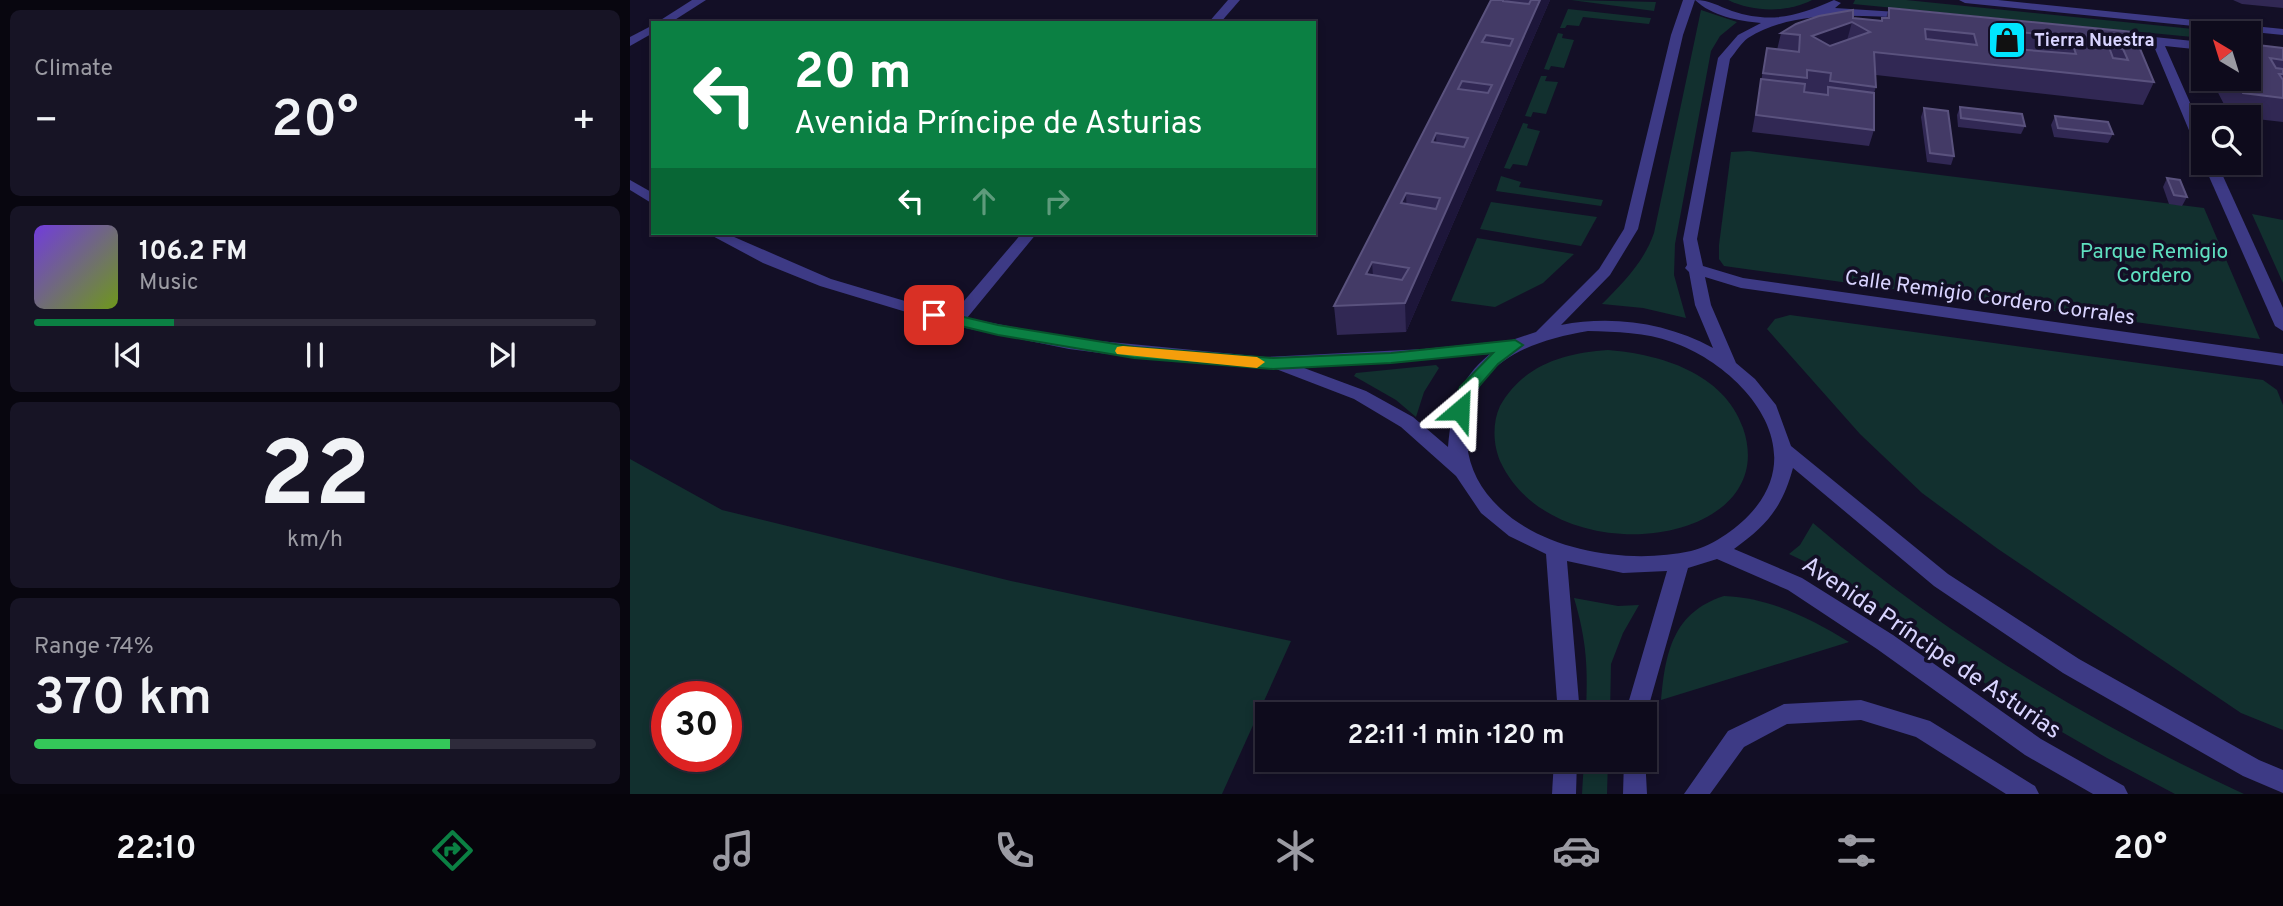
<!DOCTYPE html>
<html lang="en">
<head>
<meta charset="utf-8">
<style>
  :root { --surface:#0e0b1c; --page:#171425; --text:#f1f3f6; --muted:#9b9ba3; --line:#2e2b3b; --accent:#0b8043 }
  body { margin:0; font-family:Overpass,sans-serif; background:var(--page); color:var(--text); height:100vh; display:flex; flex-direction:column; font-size:26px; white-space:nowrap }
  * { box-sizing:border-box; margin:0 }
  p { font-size:23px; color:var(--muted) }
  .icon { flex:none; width:38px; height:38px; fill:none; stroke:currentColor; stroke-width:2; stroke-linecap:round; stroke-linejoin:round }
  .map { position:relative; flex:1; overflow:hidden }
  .side { display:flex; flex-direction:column; gap:10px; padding:10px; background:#08060f; width:630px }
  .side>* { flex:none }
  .top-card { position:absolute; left:21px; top:21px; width:665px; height:214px; border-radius:0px; box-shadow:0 4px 10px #0003,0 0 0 2px var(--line); background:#0b8043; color:#fff; overflow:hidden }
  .needle { width:46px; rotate:322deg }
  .fabs { position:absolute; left:1561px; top:21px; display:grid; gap:14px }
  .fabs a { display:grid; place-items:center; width:70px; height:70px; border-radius:0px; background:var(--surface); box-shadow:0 4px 10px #0003,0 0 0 2px var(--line); font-size:35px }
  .speed { position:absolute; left:21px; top:681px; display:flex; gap:14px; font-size:35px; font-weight:700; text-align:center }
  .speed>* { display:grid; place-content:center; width:91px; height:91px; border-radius:50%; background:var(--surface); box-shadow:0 4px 10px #0003,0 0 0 2px var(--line); line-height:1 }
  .speed .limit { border:10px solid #d22; background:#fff; color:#111 }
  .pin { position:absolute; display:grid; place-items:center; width:60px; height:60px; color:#fff; margin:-30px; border-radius:14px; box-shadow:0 4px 10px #0006 }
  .me { position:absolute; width:77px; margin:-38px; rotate:26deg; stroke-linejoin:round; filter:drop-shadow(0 0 5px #0008) }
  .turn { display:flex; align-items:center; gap:24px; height:147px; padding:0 28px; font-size:32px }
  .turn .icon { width:91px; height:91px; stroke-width:2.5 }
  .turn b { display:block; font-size:49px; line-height:60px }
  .lanes { display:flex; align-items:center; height:66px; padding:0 28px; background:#0003; justify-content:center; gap:35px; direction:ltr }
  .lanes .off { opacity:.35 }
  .big { font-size:52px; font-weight:600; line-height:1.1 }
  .side .tile { flex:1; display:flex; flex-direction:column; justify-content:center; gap:10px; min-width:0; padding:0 24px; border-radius:10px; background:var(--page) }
  .side .dial { align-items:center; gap:0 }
  .dial b { font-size:91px; line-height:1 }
  .song { display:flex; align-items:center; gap:21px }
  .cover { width:84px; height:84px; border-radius:10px; background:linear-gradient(135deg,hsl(260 70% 55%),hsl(80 70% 35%)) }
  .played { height:7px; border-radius:4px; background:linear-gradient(90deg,var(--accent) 25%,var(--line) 25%) }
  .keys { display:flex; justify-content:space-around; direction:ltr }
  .heat { display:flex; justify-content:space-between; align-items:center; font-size:38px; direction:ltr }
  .charge { height:10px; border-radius:5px; background:linear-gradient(90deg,#34c759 74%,var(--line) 0) }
  .trip { position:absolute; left:625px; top:702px; width:402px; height:70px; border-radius:0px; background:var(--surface); box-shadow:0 4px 10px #0003,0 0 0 2px var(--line); font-weight:600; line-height:70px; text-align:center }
  .tabs { display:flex; height:112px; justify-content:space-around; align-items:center; background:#06040b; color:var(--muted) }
  .tabs .icon { width:49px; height:49px }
  .tabs .on { color:var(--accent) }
  .tabs b { font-size:32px; color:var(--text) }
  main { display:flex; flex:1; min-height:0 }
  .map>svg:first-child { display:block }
  .green { fill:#12302f; fill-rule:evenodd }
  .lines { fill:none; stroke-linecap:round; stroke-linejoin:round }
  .street { fill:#3d3a85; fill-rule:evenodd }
  .wall { fill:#312854 }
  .shaded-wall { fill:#1d163a }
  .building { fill:#433a66; stroke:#5a527e; stroke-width:2; fill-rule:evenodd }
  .route { fill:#0b8043; stroke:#07532c; stroke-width:2 }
  .slow { fill:#f59e0b }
  .labels { text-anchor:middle; stroke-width:7; stroke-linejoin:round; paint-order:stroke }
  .far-poi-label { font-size:18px; font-weight:bold; fill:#d9d4ff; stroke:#130f26; text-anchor:start }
  .park-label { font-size:21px; fill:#5fe0c0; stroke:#130f26 }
  .street-label { font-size:21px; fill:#d9d4ff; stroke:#130f26 }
  .near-street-label { font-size:24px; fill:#d9d4ff; stroke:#130f26 }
</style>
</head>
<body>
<main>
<section class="side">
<div class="tile"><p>Climate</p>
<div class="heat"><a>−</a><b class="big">20°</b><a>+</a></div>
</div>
<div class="tile">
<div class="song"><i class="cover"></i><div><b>106.2 FM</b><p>Music</p></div></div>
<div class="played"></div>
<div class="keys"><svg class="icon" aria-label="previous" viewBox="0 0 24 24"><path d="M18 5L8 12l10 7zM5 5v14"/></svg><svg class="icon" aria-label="pause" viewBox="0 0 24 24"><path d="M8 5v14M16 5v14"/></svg><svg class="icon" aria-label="next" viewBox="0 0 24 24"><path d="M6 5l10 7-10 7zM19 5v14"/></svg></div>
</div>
<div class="tile dial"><b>22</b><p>km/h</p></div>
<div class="tile"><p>Range · 74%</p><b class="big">370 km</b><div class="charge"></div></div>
</section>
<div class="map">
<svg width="1653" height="794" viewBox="0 0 1653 794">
  <rect width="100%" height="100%" fill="#130f26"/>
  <g class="green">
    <polygon points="941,0 1026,2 1024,11"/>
    <path d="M 1098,0 L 1182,0 C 1157,13 1123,12 1098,0 Z"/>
    <polygon points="1225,0 1276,0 1603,33 1573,33 1573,38 1223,4"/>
    <polygon points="938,9 1020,18 1021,18 1019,24 953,17 949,26 937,25 935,28 930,28"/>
    <path d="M 1071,10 L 1107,22 L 1090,36 L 1081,51 L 1045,244 L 1044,275 L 1056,318 L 1013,308 L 972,304 C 993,283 1014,262 1024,233 Z"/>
    <polygon points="928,33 933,34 932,38 944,40 934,68 921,66 919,70 914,69"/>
    <polygon points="911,76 917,76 915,81 928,82 916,114 903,112 901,117 895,116"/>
    <polygon points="893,123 898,124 897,128 910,131 897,166 883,164 880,169 874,168"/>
    <polygon points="1119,151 1574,208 1630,339 1094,266 1089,259 1089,245 1101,152"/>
    <polygon points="871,176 891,182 889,187 973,200 971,206 866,191"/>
    <polygon points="861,202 967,217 951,246 850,229"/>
    <polygon points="1622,214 1653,220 1653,283"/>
    <polygon points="847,238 944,254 913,283 865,307 821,301"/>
    <polygon points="1160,315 1633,380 1647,390 1653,405 1653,730 1611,713 1368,549 1292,493 1230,434 1137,329 1145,319"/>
    <path d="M 978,350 C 1030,354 1094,373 1113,428 C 1154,546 926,577 871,463 C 863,446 862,423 870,406 C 893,365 934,353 978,350 Z"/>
    <polygon points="806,365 809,368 794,392 786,417 766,400 724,376 726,373"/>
    <path d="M 0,459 L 92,510 L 381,581 L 661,641 L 592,794 L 0,794 ZM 37,696 L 96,696 L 96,756 L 37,756 Z"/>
    <path d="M 1183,523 C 1311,633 1460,723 1614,794 L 1545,794 L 1477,758 L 1385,705 L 1211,579 L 1159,554 L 1170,545 Z"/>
    <path d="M 1094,596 C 1141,598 1179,618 1219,642 L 1031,700 C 1035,653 1043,612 1094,596 Z"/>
    <path d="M 944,598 L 988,606 L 1009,605 L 993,633 L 981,664 L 980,714 L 956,714 C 958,668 957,642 944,598 Z"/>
    <polygon points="954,760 978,760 977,794 952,794"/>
  </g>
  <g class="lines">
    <g class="street">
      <polygon points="62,0 76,0 40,23 26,23"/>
      <polygon points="598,0 610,0 590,23 578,23"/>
      <path d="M 1053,0 L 1065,0 L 1053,35 L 1008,229 L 980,275 L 931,325 C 983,315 1037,323 1083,348 L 1065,305 L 1059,272 L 1055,268 L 1057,265 L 1053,239 L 1088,58 L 1108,35 L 1131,23 C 1108,21 1082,16 1065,0 C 1080,0 1088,6 1102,11 C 1141,24 1168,16 1204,0 L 1211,3 L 1205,8 L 1283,13 L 1283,17 L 1279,18 C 1227,16 1164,9 1118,38 C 1111,43 1106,52 1100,59 L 1067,239 L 1073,266 L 1113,278 L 1653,354 L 1653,366 L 1111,288 L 1075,277 L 1081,305 L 1106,363 L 1125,379 L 1146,405 L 1161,446 L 1318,574 L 1449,659 L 1629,760 L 1653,770 L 1653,793 L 1613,776 L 1433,673 L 1304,586 L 1163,468 C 1152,508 1137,525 1104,549 L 1172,578 L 1263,635 L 1411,739 L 1494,786 L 1498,794 L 1463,794 L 1395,755 L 1247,649 L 1158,590 L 1087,559 L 1058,568 L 1015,719 L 1015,714 L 995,714 L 1037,571 L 993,573 L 937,561 L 950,714 L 928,714 L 916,554 L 879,536 L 851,513 L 826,476 L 771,427 L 724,399 L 646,369 L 501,357 L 439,349 L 316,324 L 190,286 L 133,263 L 77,233 L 95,233 L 201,279 L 322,315 L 392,233 L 407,233 L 337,318 L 439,338 L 635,357 L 794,349 L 882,340 L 906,332 L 969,269 L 994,229 L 1041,35 ZM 958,331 C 986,332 1016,332 1042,342 C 1106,364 1179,440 1126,507 C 1111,526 1085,545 1061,551 C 997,565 908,551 863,501 C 844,480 835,456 837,428 C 843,361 900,341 958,331 ZM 860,354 C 827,381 822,406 818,447 L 783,417 L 736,391 L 674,368 Z"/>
      <polygon points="1329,0 1368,0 1653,29 1653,35 1335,3"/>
      <polygon points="23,25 23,33 0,46 0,37"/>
      <polygon points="1485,33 1573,42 1573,50 1535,46 1573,132 1573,151 1566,147 1523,44 1481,39 1479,37"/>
      <polygon points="1573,163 1587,163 1653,308 1653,331 1645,326"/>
      <polygon points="0,180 23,193 23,204 0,190"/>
      <polygon points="1231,700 1300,721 1405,786 1409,794 1376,794 1286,737 1231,720 1157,724 1114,747 1080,794 1054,794 1098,731 1154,704"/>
      <polygon points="1015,756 1017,794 993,794 994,760 1015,760"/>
      <polygon points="924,760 947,760 946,794 922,794"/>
    </g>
  </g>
  <g class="wall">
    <polygon points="861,0 920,0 776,332 707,335 704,306"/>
    <polygon points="1603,0 1653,0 1653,8 1612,4"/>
    <polygon points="1259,8 1503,32 1524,82 1513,105 1246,75 1246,87 1244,93 1244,130 1239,146 1122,132 1137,48 1147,50 1151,33 1223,18 1251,20 1252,18 1256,18"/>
    <polygon points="1619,44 1653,48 1653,122 1600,116 1581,79 1619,79"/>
    <polygon points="1330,107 1395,126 1391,134 1328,127 1327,115"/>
    <polygon points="1294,108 1324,156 1321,165 1297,162 1291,117"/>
    <polygon points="1425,116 1483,134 1478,143 1424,137 1421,125"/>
    <polygon points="1537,178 1557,197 1552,206 1539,204 1533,187"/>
  </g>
  <g class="shaded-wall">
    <polygon points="910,0 920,0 776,332 775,303"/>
    <polygon points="1222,22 1216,44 1176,57 1182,36"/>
    <polygon points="806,133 807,161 802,142"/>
    <polygon points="776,193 777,221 771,203"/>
    <polygon points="742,262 744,291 736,274"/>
  </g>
  <g class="building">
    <path d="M 861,0 L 873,0 L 873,1 L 899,4 L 901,0 L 910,0 L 775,303 L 704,306 ZM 856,35 L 883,39 L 880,46 L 852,42 ZM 832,81 L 862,85 L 858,93 L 828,89 ZM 806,133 L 838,138 L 834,147 L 802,142 ZM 776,193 L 810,198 L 806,209 L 771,203 ZM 742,262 L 779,268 L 772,280 L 736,274 Z"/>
    <path d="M 1259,8 L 1503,32 L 1524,82 L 1244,52 L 1246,87 L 1200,81 L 1201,73 L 1177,70 L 1177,78 L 1133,73 L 1137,48 L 1169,52 L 1170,35 L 1151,33 L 1166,24 L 1189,16 L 1223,10 L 1223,18 L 1252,21 L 1252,18 L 1259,18 ZM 1222,22 L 1240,32 L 1200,46 L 1182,36 ZM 1295,29 L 1344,34 L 1347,45 L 1296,39 ZM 1379,31 L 1440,37 L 1446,54 L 1385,49 ZM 1479,47 L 1493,49 L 1498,60 L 1483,58 Z"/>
    <polygon points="1619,44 1653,48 1653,60 1640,58 1646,68 1653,69 1653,74 1649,74 1653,80 1653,98 1613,93 1605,79 1619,79"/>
    <polygon points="1131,79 1175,84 1174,92 1198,95 1198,87 1244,93 1244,130 1126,115"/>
    <polygon points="1330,107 1392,114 1395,126 1331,118"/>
    <polygon points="1294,108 1318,111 1324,156 1300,153"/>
    <polygon points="1425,116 1478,122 1483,134 1428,128"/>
    <polygon points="1537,178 1550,180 1557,197 1544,195"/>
  </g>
  <polygon class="route" points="304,310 368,325 504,347 643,358 761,353 885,340 893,345 868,364 843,393 836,414 830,416 822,410 830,387 863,353 761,363 643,369 504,358 368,335 298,318 296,315"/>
  <polygon class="slow" points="493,346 627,357 635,362 627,368 487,354 485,351 487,347"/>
  <defs>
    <symbol id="shop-square" viewBox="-11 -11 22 22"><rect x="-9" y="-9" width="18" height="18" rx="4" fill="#00e5ff" stroke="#130f26"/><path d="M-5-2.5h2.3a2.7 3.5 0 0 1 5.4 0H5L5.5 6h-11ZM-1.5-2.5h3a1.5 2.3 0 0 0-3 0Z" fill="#111"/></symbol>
  </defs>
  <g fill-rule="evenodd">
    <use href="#shop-square" x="1355" y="18" width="44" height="44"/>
  </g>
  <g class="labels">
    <g class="far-poi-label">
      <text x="1404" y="46">Tierra Nuestra</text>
    </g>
    <g class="park-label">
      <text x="1524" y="258">Parque Remigio<tspan x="1524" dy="24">Cordero</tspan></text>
    </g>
    <g class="street-label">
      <text transform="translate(1360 297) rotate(8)" y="7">Calle Remigio Cordero Corrales</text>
    </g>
    <g class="near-street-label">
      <text transform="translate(1302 647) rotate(34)" y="8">Avenida Príncipe de Asturias</text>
    </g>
  </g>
</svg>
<div class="fabs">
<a><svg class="needle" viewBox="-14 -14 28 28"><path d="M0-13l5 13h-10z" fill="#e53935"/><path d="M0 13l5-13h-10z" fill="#9b9ba3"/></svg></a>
<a><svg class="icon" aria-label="search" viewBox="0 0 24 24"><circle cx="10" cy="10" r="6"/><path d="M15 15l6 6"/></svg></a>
</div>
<div class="speed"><div class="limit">30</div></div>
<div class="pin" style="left:304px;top:315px;background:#d93025"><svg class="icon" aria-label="arrive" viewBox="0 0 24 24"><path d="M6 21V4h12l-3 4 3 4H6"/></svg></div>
<svg class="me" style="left:830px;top:410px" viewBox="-20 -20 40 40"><path d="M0-17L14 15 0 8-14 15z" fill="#0b8043" stroke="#fff" stroke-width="4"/></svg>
<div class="trip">22:11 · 1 min · 120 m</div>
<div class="top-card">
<div class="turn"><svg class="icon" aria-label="left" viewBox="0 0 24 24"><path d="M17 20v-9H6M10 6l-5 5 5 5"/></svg><div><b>20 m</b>Avenida Príncipe de Asturias</div></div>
<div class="lanes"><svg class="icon" aria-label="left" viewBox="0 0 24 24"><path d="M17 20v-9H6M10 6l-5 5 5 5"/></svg><svg class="icon off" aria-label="ahead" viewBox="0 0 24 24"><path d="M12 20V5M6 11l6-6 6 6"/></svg><svg class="icon off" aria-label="right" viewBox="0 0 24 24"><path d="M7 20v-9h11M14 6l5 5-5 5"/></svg></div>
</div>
</div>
</main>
<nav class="tabs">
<b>22:10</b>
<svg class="icon on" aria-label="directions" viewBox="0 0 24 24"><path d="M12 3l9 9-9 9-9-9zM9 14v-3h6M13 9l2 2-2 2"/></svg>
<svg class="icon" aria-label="music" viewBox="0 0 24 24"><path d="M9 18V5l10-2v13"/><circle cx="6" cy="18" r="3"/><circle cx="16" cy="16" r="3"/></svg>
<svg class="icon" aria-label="phone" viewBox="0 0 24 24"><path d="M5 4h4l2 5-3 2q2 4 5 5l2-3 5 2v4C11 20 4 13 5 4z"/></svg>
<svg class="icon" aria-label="climate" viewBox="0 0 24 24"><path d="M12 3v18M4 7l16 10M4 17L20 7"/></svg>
<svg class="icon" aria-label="car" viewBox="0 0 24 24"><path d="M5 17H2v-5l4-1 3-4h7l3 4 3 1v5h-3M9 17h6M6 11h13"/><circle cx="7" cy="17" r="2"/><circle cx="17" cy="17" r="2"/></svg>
<svg class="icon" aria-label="filters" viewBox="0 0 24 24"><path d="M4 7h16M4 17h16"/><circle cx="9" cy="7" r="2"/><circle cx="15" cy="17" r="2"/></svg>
<b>20°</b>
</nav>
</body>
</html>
